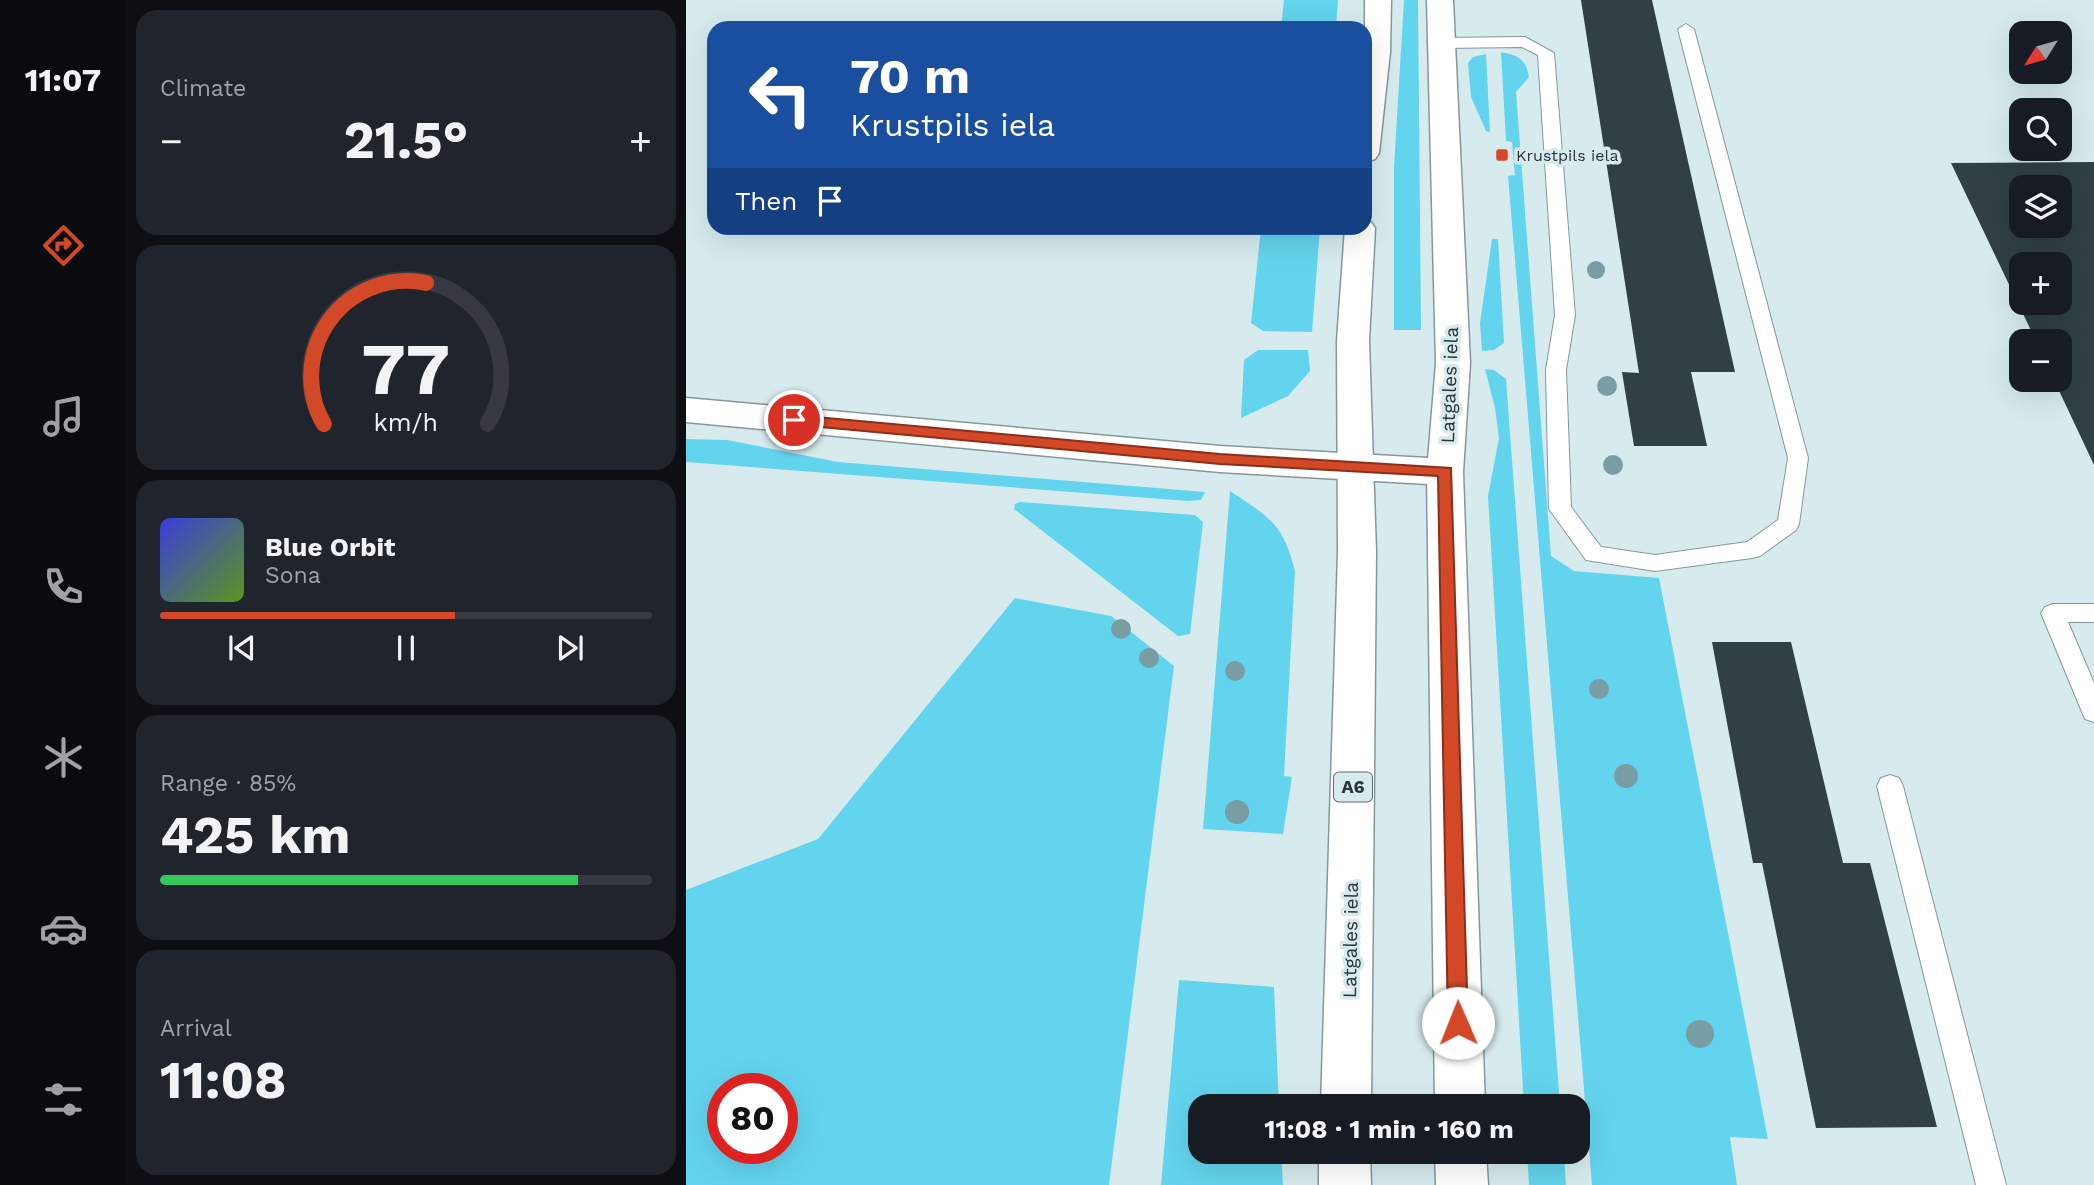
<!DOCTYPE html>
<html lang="en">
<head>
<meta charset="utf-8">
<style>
  :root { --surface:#171b24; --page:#20242c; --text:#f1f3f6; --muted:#9ea1a6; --line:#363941; --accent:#d34928 }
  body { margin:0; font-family:"Work Sans",sans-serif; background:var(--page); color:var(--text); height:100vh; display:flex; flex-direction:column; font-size:26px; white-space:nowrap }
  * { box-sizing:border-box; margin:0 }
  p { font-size:23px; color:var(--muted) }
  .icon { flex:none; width:38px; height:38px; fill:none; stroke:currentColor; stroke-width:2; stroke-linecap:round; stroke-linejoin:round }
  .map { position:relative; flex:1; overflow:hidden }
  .side { display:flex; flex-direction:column; gap:10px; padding:10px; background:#0d0f14; width:560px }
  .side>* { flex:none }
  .top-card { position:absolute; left:21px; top:21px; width:665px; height:214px; border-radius:21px; box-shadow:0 7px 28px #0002; background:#1a4fa0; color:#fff; overflow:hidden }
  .needle { width:46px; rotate:233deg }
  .tools { position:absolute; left:1323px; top:21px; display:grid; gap:14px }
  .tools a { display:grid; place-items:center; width:63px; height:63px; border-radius:14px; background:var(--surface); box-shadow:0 7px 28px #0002; font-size:35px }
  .speed { position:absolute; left:21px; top:1073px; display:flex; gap:14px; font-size:35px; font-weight:700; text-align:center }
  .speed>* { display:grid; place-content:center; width:91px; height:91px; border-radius:50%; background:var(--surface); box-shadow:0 7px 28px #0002; line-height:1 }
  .speed .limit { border:10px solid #d22; background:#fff; color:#111 }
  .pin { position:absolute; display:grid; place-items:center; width:60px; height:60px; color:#fff; margin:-30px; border:4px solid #fff; border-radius:50%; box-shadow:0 2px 7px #0007 }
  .me { position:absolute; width:77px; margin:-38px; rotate:359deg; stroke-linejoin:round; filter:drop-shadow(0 0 5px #0008) }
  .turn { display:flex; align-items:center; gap:24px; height:147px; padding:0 28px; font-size:32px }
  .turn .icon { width:91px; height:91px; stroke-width:2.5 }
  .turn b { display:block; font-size:49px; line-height:60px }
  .then { display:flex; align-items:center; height:66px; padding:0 28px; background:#0003; gap:14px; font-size:26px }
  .big { font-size:52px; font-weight:700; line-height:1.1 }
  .side .card { flex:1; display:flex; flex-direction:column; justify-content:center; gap:10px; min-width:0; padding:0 24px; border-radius:21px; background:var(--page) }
  .side .dial { align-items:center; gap:0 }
  .dial svg { height:182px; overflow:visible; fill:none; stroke:var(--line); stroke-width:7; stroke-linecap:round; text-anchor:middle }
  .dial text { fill:var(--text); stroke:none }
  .song { display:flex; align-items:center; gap:21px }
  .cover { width:84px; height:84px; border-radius:10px; background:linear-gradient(135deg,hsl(240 70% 55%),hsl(90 70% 35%)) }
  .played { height:7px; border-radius:4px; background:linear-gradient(90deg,var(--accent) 60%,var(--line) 60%) }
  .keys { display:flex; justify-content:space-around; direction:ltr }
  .heat { display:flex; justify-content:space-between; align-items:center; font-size:38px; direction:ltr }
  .charge { height:10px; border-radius:5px; background:linear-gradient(90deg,#34c759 85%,var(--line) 0) }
  .trip { position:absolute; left:502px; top:1094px; width:402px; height:70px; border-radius:21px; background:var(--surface); box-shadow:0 7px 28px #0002; font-weight:700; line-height:70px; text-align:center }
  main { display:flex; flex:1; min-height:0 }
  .tabs { display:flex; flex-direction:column; width:126px; justify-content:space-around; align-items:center; background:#090b0e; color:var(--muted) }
  .tabs .icon { width:49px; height:49px }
  .tabs .current { color:var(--accent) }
  .tabs b { font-size:32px; color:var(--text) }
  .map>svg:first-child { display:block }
  .green { fill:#63d4ee; fill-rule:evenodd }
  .building { fill:#304044; fill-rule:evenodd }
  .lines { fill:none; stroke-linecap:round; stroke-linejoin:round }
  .lane-casing { stroke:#85979c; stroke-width:2 }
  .secondary-casing { stroke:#85979c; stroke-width:3 }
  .highway-casing { stroke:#85979c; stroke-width:3 }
  .lane { fill:#fff; fill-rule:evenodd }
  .secondary { fill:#fff; fill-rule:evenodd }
  .highway { fill:#fff; fill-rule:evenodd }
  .tree { fill:#789da5 }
  .route { fill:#d34928; stroke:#892f1a; stroke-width:2 }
  .poi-dot { fill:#d34928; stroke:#d7ebef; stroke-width:2.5 }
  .labels { text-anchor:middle; stroke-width:7; stroke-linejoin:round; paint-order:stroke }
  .far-poi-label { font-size:16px; fill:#2c3436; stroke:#d7ebef; text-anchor:start }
  .shield { fill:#d7ebef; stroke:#5f6b6e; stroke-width:2 }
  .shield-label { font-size:18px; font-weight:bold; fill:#2c3436 }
  .street-label { font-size:19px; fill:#2c3436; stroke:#d7ebef }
</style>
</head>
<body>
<main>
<nav class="tabs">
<b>11:07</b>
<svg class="icon current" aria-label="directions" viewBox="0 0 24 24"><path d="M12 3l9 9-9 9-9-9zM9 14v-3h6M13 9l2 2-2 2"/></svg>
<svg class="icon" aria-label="music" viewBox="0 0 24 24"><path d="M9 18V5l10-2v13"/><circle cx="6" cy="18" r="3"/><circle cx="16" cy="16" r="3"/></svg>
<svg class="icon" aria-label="phone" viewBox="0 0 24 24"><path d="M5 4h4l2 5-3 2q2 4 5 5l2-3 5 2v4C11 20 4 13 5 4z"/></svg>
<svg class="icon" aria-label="climate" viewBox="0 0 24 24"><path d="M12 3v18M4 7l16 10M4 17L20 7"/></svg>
<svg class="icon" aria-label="car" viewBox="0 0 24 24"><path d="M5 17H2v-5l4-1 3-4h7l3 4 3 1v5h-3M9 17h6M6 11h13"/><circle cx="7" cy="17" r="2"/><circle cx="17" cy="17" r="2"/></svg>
<svg class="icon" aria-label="filters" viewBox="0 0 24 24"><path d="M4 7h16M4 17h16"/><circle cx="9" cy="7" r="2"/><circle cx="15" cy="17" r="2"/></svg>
</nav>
<section class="side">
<div class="card"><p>Climate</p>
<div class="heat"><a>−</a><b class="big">21.5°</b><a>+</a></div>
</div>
<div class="card dial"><svg viewBox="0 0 100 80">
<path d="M14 69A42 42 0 1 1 86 69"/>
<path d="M14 69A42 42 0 0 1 59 7" stroke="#d34928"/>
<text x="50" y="56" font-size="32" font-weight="700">77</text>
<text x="50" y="72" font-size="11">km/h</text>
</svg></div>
<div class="card">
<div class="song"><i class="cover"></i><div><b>Blue Orbit</b><p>Sona</p></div></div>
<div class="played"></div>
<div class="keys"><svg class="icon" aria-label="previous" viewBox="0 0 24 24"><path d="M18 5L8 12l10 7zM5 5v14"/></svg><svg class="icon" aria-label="pause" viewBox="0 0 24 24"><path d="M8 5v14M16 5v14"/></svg><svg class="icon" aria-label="next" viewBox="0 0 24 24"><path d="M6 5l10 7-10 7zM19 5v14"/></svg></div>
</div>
<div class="card"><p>Range · 85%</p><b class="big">425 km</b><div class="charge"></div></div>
<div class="card"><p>Arrival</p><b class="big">11:08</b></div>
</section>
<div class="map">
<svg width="1408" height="1185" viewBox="0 0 1408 1185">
  <rect width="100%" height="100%" fill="#d7ebef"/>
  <g class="green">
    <polygon points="598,0 652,0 650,28 595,28"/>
    <polygon points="718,0 732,0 735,330 708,330 708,167"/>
    <path d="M 815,52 C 832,55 840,59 843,77 L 830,92 L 865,556 L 888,571 L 973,578 L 1082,1139 L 1044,1137 L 1051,1185 L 906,1185 L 822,176 L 829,175 L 826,142 L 820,141 Z"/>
    <polygon points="800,54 804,132 800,131 785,97 782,63 787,57"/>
    <polygon points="575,228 634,228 626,332 577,331 565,323"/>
    <polygon points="806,239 812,239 818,343 808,350 796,351 794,323"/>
    <polygon points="572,350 622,350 624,371 602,396 555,418 558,360"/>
    <polygon points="799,369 808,370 820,379 874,1106 838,1106 802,496 813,438 809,408"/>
    <polygon points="0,439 41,440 152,462 519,492 515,500 502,501 0,462"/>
    <path d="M 544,491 C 583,517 597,523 609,571 L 598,776 L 606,777 L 597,834 L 517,829 Z"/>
    <polygon points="334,502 509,515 517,522 504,634 492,636 328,509 329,504"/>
    <path d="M 329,598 L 425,616 L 488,666 L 423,1185 L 0,1185 L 0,890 L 132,839 ZM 96,1088 L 96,1148 L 37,1148 L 37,1088 Z"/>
    <polygon points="493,980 588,987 593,1106 514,1106 514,1152 595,1152 597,1185 475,1185"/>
    <polygon points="841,1152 878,1152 880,1185 843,1185"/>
  </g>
  <g class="building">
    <polygon points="895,0 966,0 1049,372 1005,372 1021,446 948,446 936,372 953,373"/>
    <path d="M 1408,162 L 1408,465 L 1368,380 L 1374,380 L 1374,341 L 1350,341 L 1265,163 ZM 1335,187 L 1374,187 L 1374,226 L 1335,226 ZM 1335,264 L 1374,264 L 1374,303 L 1335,303 Z"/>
    <polygon points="1026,642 1105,642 1157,863 1184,863 1251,1127 1130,1128 1076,863 1067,863"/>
  </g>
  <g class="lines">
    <defs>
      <g id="lane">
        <polygon points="1000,24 1008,29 1122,458 1113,524 1110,530 1074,556 1066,558 969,571 900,560 863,509 860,370 869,315 852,55 836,47 754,48 746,43 754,38 839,37 868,53 889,315 880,370 885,507 915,547 969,555 1061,542 1092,520 1102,458 992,29"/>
        <polygon points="1367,604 1408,604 1408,622 1382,622 1408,683 1408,722 1399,719 1396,712 1355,613 1359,607"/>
        <polygon points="1204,775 1213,778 1217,786 1320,1185 1290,1185 1191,786 1195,778"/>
      </g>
      <polygon id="secondary" points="0,398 534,446 759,459 772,463 777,472 772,481 759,485 534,472 0,422"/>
      <g id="highway">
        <polygon points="679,0 705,0 704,52 693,153 689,159 679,162"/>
        <polygon points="741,0 767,0 784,363 777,472 799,1106 749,1106 741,472 750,363"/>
        <polygon points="679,220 685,222 689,228 683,341 690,552 685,1106 635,1106 652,552 651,341 659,228 679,228"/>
        <polygon points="633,1152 684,1152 685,1185 633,1185"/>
        <polygon points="749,1152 800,1152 802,1185 750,1185"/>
      </g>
    </defs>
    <use href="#lane" class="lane-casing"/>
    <use href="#secondary" class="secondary-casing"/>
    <use href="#highway" class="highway-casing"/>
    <use href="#lane" class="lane"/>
    <use href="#secondary" class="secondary"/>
    <use href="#highway" class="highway"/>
  </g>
  <g class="tree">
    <circle cx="910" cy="270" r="9"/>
    <circle cx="921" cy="386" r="10"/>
    <circle cx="927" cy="465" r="10"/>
    <circle cx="435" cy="629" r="10"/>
    <circle cx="463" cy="658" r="10"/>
    <circle cx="549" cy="671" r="10"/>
    <circle cx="913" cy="689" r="10"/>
    <circle cx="940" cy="776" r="12"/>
    <circle cx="551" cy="812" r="12"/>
    <circle cx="1014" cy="1034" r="14"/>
  </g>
  <polygon class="route" points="108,415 534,454 765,468 782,1023 779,1030 772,1032 765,1030 762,1023 752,476 534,464 103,424 103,417"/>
  <rect class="poi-dot" x="809" y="148" width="14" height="14" rx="3.5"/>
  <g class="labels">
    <g class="far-poi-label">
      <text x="830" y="161">Krustpils iela</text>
    </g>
    <rect class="shield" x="648" y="772.5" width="38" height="29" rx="5"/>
    <g class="shield-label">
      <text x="667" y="793">A6</text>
    </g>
    <g class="street-label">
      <text transform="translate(763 385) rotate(-88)" y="7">Latgales iela</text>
      <text transform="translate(664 940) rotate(-89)" y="7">Latgales iela</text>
    </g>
  </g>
</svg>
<div class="tools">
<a><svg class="needle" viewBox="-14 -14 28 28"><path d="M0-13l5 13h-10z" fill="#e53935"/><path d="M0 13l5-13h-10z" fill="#9ea1a6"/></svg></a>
<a><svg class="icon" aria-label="search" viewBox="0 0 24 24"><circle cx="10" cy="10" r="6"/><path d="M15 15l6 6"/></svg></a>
<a><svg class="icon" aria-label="layers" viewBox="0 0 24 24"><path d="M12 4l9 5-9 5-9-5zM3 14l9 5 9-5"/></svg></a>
<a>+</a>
<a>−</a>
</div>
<div class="speed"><div class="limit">80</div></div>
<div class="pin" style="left:108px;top:420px;background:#d93025"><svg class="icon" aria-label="arrive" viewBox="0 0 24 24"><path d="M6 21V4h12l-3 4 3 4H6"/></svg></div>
<svg class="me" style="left:772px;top:1023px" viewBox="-20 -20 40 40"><circle r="19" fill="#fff"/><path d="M0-13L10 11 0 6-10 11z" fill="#d34928"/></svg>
<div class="trip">11:08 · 1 min · 160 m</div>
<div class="top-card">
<div class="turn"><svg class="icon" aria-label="left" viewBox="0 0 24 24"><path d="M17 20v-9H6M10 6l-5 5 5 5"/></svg><div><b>70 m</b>Krustpils iela</div></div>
<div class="then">Then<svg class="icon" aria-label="arrive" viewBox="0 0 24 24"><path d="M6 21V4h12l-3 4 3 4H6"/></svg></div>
</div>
</div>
</main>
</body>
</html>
